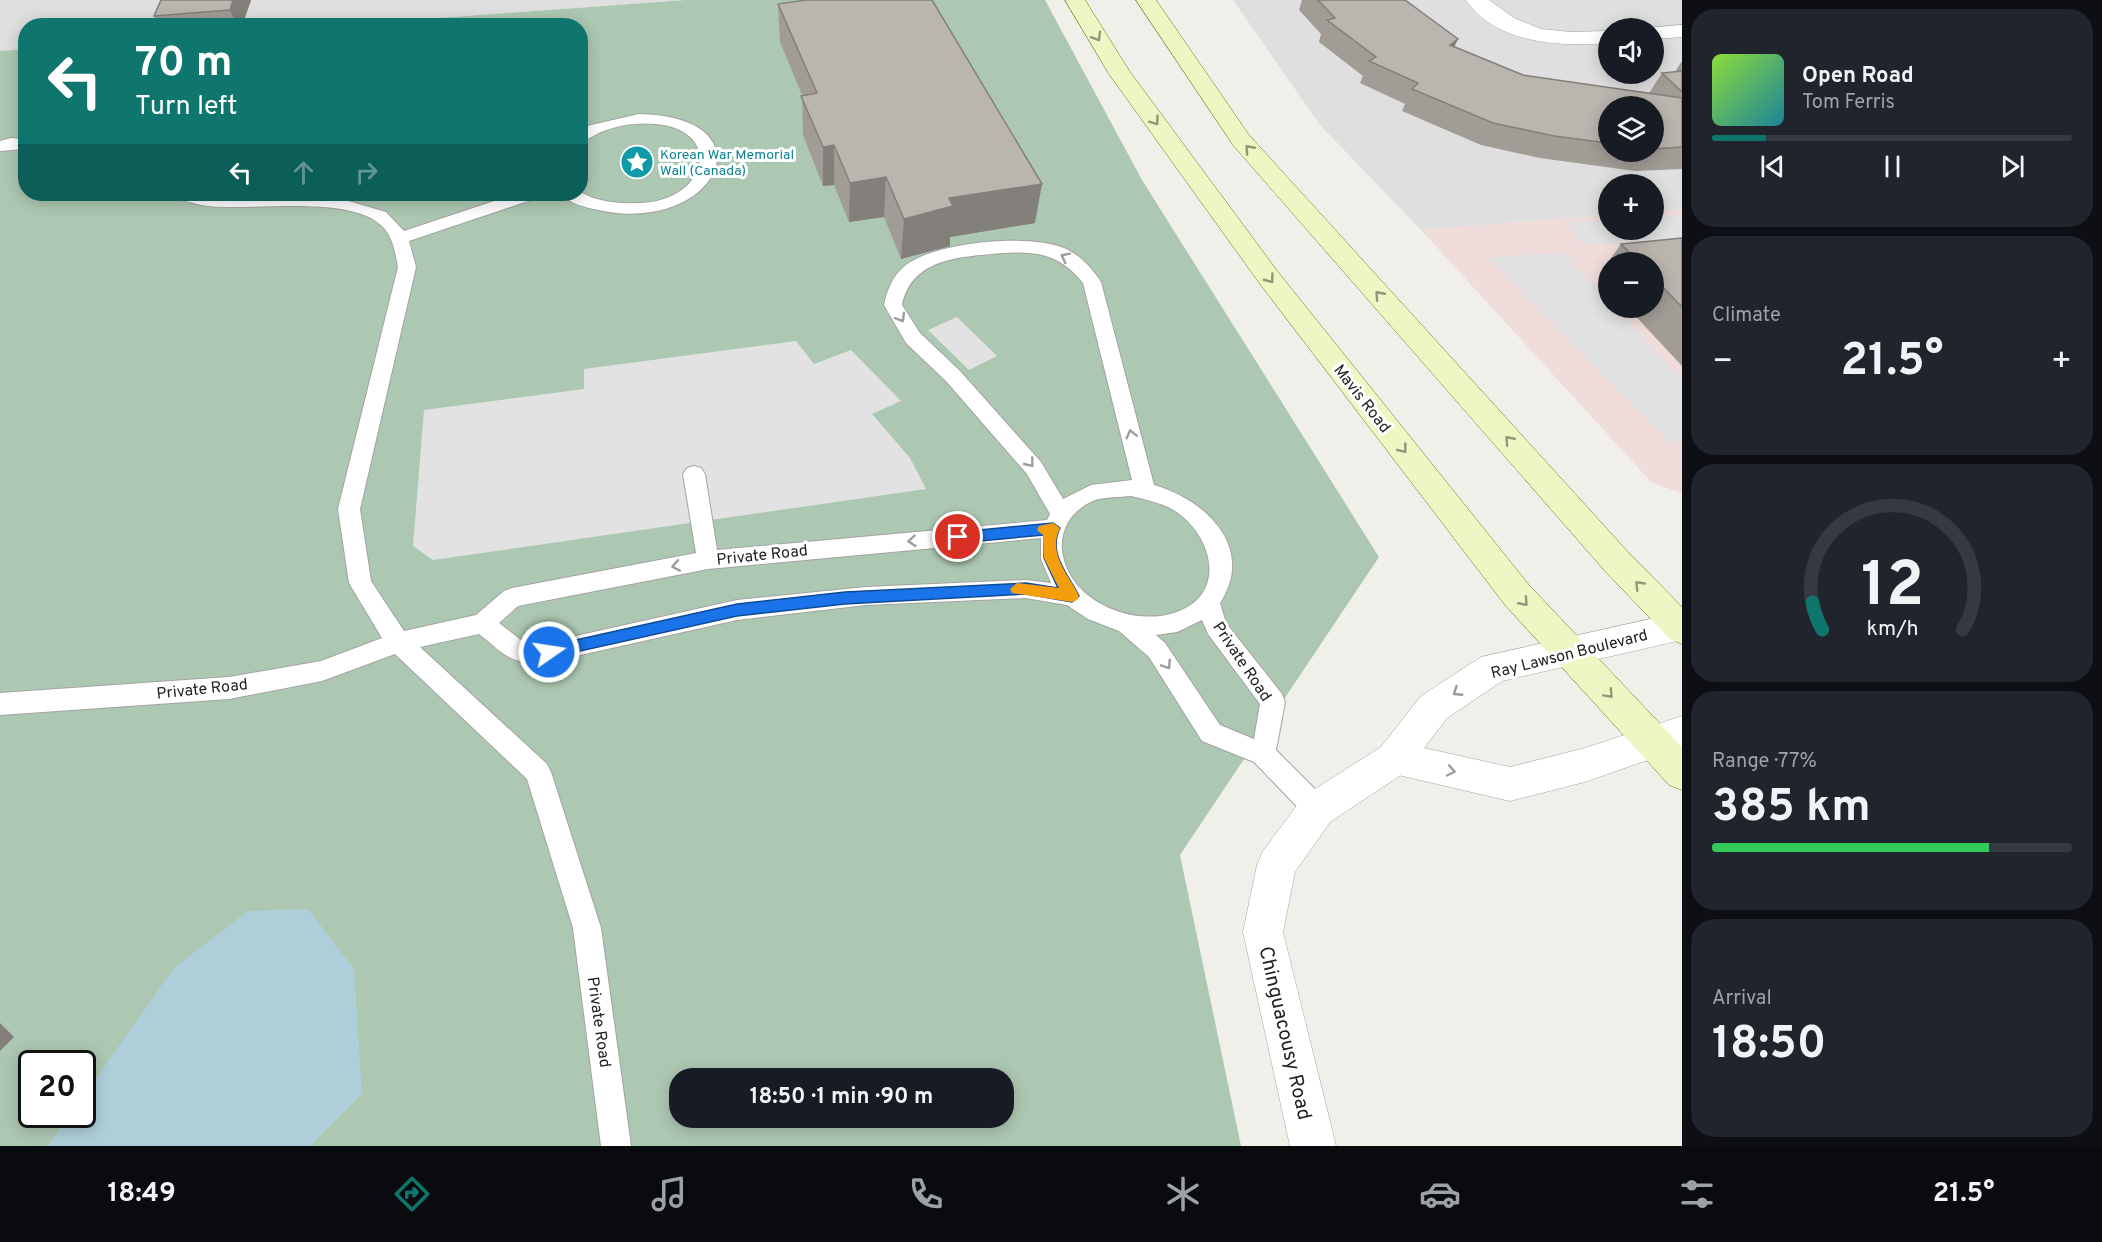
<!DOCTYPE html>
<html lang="en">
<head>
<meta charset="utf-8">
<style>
  :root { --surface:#171b24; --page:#20242c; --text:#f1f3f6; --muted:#9ea1a6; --line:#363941; --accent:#0f766e }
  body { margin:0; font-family:Overpass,sans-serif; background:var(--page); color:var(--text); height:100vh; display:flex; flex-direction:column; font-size:22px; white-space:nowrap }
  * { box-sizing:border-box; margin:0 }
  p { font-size:20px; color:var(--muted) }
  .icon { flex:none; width:33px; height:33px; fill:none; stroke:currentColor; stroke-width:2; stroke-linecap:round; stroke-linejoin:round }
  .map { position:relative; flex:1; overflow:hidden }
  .side { display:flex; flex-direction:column; gap:9px; padding:9px; background:#0d0f14; width:420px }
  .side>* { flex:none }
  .top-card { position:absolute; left:18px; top:18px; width:570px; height:183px; border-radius:24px; box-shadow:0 3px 15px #0003; background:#0f766e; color:#fff; overflow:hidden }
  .buttons { position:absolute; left:1598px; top:18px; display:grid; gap:12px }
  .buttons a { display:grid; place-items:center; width:66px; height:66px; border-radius:50%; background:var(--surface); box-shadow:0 3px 15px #0003; font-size:30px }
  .speed { position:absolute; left:18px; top:1050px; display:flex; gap:12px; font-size:30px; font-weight:700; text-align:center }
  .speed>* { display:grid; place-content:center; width:78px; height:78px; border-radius:50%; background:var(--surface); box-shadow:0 3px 15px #0003; line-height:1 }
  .speed .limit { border:3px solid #111; border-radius:9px; background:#fff; color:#111 }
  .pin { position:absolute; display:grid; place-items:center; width:51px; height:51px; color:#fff; margin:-26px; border:3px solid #fff; border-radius:50%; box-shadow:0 2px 6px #0007 }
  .me { position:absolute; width:66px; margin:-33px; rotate:77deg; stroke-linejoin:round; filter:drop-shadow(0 0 4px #0008) }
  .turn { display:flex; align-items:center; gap:21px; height:126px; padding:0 18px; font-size:27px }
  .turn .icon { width:78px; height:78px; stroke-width:2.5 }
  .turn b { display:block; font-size:42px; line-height:51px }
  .lanes { display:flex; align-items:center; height:57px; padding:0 18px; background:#0003; justify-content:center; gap:30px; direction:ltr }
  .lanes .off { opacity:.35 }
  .big { font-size:45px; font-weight:700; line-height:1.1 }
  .side .card { flex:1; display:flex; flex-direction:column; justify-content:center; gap:9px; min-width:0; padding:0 21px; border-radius:24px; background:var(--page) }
  .side .dial { align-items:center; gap:0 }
  .dial svg { height:156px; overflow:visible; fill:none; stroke:var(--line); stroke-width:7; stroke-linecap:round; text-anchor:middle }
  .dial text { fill:var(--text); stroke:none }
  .song { display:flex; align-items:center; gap:18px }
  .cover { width:72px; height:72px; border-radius:9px; background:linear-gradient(135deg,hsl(90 70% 55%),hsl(190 70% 35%)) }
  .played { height:6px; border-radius:3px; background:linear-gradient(90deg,var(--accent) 15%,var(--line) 15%) }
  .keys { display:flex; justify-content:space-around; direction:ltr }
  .heat { display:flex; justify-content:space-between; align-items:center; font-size:33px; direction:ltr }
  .charge { height:9px; border-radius:4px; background:linear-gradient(90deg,#34c759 77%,var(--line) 0) }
  .trip { position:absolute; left:669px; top:1068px; width:345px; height:60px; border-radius:24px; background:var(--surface); box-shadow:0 3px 15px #0003; font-weight:700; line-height:60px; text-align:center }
  .menu { display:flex; height:96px; justify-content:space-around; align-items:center; background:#090b0e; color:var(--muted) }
  .menu .icon { width:42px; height:42px }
  .menu .on { color:var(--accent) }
  .menu b { font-size:27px; color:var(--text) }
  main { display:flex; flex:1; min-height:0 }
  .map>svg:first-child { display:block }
  .residential { fill:#e0dfdf; fill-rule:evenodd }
  .commercial { fill:#f0dddb; fill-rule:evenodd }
  .cemetery { fill:#adc8b2; fill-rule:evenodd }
  .parking { fill:#e2e2e2 }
  .water { fill:#aecfda }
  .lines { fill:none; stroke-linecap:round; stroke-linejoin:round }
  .service-casing { stroke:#a3a3a3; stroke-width:2 }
  .minor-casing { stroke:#a3a3a3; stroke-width:1 }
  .tertiary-casing { stroke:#a3a3a3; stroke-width:1 }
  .secondary-casing { stroke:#64730f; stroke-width:1 }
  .service { fill:#fff; fill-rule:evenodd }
  .minor { fill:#fff; fill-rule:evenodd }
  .tertiary { fill:#fff; fill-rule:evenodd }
  .secondary { fill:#f0f5c4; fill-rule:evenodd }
  .wall { fill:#a19c96; fill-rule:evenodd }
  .shaded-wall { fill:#837f7a }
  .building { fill:#bbb5af; stroke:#837f7a; stroke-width:1.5 }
  .oneway { stroke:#93967b }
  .oneway2 { stroke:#9c9c9c }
  .route { fill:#1a73e8; stroke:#114b97; stroke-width:1.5 }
  .slow { fill:#f59e0b }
  .labels { text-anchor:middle; stroke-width:6; stroke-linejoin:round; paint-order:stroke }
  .far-culture-label { font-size:14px; fill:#0d838f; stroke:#fff; text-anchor:start }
  .street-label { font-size:16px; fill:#222; stroke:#fff }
  .near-street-label { font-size:20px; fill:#222; stroke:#fff }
</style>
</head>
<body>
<main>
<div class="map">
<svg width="1682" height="1146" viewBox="0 0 1682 1146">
  <rect width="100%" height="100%" fill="#f1efea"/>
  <g class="residential">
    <polygon points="0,0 685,0 344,25 26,26 25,49 0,51"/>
    <path d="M 1233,0 L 1682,0 L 1682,209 L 1653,212 L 1653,184 L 1608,184 L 1608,215 L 1421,230 L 1320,125 ZM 1608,28 L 1653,28 L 1653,74 L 1608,74 ZM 1608,106 L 1653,106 L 1653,152 L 1608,152 Z"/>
  </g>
  <path class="commercial" d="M 1682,209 L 1682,493 L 1652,483 L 1421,230 L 1608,215 L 1608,230 L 1653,230 L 1653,212 ZM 1608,262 L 1653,262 L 1653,308 L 1608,308 Z"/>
  <path class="cemetery" d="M 685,0 L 1045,0 L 1142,180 L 1379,557 L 1180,855 L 1241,1146 L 0,1146 L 0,51 L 25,49 L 26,194 L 580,194 L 580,26 L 344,25 ZM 32,1064 L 82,1064 L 82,1114 L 32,1114 ZM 680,1078 L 1004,1078 L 1004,1118 L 680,1118 Z"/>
  <g class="parking">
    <polygon points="1682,215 1682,238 1583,245 1566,223 1608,220 1608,230 1653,230 1653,217"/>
    <polygon points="1562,252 1608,300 1608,308 1615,308 1682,379 1682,439 1671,443 1488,258"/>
    <polygon points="957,317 997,356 969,370 928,330"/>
    <polygon points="796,341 814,364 851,350 901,401 872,414 910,458 926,489 433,560 413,546 424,410 584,389 584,369"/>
  </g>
  <polygon class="water" points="308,909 354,969 362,1094 310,1146 48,1146 70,1115 82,1114 83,1097 174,968 248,911"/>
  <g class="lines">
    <defs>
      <g id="service">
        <path d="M 639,114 C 776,117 714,239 594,209 C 584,207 568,203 563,194 C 568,194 576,192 580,193 C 585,193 591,198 597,199 C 615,204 634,204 652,202 C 710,192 720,130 656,124 C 637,122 618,125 601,132 C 594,135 588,140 580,142 L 580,130 L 587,126 Z"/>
        <polygon points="11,138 26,139 26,149 0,151 0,141"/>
        <path d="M 172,194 L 295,196 L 345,200 L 386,212 L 404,231 L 515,194 L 539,194 L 537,198 L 409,241 L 416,267 L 360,509 L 371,581 L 404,631 L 476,615 L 504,591 L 512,588 L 696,553 L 683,474 L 687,468 L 694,466 L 701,468 L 705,474 L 717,550 L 1047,520 L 1050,514 L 1027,474 L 946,381 L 906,343 L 884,305 C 887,290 893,275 906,265 C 936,242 1029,233 1064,248 C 1080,255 1092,268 1101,282 L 1154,485 C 1206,500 1256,548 1220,603 L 1226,623 L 1282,694 L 1285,702 L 1276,750 L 1326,800 L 1330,809 L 1326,818 L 1317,821 L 1308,818 L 1254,762 L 1202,741 L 1149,657 L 1119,631 L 1088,619 L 1067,605 L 1026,598 L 866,605 L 737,620 L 549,662 C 509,664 509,658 479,634 L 420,647 L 547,764 L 551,772 L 601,928 L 631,1146 L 601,1146 L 573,928 L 527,779 L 395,654 L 322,681 L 229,699 L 0,715 L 0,693 L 229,677 L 321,661 L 382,638 L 349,583 L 338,509 L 398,267 C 395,252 393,236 381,225 C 345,193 246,213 201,205 C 192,203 183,200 174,198 ZM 1002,253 C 1037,251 1060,254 1083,283 L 1132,480 L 1091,485 L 1063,499 L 1041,462 L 960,371 L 920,333 L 902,305 C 912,257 962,257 1002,253 ZM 1131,496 C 1147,500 1164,503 1178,513 C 1214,539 1227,596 1174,613 C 1130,627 1066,599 1062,549 C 1061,539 1064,528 1070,519 C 1076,511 1085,504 1095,500 C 1106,497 1119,497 1131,496 ZM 1041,538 L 1041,559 L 1051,583 L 1026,580 L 866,587 L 737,600 L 549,642 L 525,643 L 499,623 L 518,606 L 708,569 ZM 1202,620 L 1208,634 L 1260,704 L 1254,739 L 1220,725 L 1165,643 L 1156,635 L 1177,632 Z"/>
      </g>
      <g id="minor">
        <path d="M 1466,0 L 1489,0 L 1514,18 L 1541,29 L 1570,32 L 1608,31 L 1608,43 C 1560,47 1496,44 1466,0 Z"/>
        <polygon points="1682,25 1682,37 1653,39 1653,28 1645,28"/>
        <polygon points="1394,742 1407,747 1412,759 1407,771 1330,822 1295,872 1283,932 1336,1146 1290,1146 1243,932 1257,865 1263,851 1304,796 1381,747"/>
      </g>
      <polygon id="tertiary" points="1682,612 1682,640 1502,681 1447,718 1424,748 1510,767 1585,748 1682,716 1682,748 1585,782 1510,801 1381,771 1376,759 1381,747 1421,696 1481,657"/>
      <g id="secondary">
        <polygon points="1065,0 1085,0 1130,72 1278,272 1529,585 1682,747 1682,790 1669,785 1505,605 1260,284 1109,74"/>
        <polygon points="1136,0 1156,0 1249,135 1628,552 1682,607 1682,644 1670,639 1604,570 1233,145"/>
      </g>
    </defs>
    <use href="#service" class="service-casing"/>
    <use href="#minor" class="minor-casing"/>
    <use href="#tertiary" class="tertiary-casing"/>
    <use href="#secondary" class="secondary-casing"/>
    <use href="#service" class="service"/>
    <use href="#minor" class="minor"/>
    <use href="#tertiary" class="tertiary"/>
    <use href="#secondary" class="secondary"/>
  </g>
  <g class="wall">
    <polygon points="251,0 242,26 159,26 154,16"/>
    <path d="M 1302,0 L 1405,0 L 1454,47 L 1523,75 L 1649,93 L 1662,73 L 1675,72 L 1682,61 L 1682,169 L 1635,171 L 1540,158 L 1481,145 L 1402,111 L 1405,104 L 1360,83 L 1363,76 L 1319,42 L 1321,34 L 1299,10 ZM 1608,106 L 1653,106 L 1653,152 L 1608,152 Z"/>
    <polygon points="778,4 1035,223 950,237 950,246 901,259 884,217 849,222 834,185 823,186 803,135 802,95 780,42"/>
    <polygon points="1682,238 1682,366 1628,308 1653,308 1653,262 1608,262 1608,286 1599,275 1621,244"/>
  </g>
  <g class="shaded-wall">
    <polygon points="233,0 251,0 242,26 237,26 230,10"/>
    <polygon points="1458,39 1448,61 1450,45"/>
    <polygon points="834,145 834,185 823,186 823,147"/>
    <polygon points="886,177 884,217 849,222 850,183"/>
    <polygon points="1042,184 1035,223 950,237 950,246 901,259 904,219 949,198"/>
    <polygon points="0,1023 14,1037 0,1051"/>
  </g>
  <g class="building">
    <polygon points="161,0 233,0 230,10 154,16"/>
    <polygon points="806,0 932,0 1042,184 949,198 953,206 904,219 886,177 850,183 834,145 823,147 801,96 817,93 778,4"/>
    <polygon points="1318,0 1405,0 1458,39 1450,45 1523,75 1682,98 1682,147 1653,149 1653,106 1608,106 1608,143 1554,136 1493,123 1412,89 1418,83 1369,61 1376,57 1327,20 1335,18"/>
    <polygon points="1682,71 1682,92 1662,73"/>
    <polygon points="1682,238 1682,307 1653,277 1653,262 1639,262 1621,244"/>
  </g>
  <defs><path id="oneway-chevron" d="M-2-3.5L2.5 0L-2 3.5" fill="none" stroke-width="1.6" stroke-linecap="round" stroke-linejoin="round" transform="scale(1.5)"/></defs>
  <g class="oneway">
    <use href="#oneway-chevron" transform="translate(1097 37) rotate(59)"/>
    <use href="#oneway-chevron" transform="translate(1155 121) rotate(54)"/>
    <use href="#oneway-chevron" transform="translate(1249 149) rotate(-132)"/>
    <use href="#oneway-chevron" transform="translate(1270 279) rotate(53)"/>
    <use href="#oneway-chevron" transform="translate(1379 295) rotate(-132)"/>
    <use href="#oneway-chevron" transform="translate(1509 440) rotate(-132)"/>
    <use href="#oneway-chevron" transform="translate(1403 449) rotate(52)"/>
    <use href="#oneway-chevron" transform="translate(1639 585) rotate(-134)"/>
    <use href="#oneway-chevron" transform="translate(1524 602) rotate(48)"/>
    <use href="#oneway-chevron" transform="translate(1609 694) rotate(47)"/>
  </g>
  <g class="oneway2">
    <use href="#oneway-chevron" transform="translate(1065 257) rotate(-153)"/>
    <use href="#oneway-chevron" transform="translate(901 318) rotate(59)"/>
    <use href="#oneway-chevron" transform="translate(1131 434) rotate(-104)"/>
    <use href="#oneway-chevron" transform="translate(1030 463) rotate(51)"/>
    <use href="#oneway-chevron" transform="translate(912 541) rotate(175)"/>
    <use href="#oneway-chevron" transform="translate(676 566) rotate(169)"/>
    <use href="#oneway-chevron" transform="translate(1167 665) rotate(57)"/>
    <use href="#oneway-chevron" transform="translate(1457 692) rotate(147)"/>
    <use href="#oneway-chevron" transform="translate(1451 771) rotate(12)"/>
  </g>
  <path class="route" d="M 1053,523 L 1060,528 C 1047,554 1069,575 1079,596 L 1072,602 L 1026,594 L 845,604 L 737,616 L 549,658 L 542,652 L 549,646 L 737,604 L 845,592 L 1026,583 L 1058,588 L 1044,558 L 1044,535 L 958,543 L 951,537 L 958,532 Z"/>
  <path class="slow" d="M 1053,523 L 1060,528 C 1047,554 1069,575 1079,596 L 1077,600 L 1072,602 L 1012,593 L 1010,589 L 1017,583 L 1059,588 L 1044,558 L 1043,535 L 1037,530 L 1039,526 Z"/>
  <defs>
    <symbol id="sight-disc" viewBox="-11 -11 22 22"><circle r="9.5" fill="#0f9aa8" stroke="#fff"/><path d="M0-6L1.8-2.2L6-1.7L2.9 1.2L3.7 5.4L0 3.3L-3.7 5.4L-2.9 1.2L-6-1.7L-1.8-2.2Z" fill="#fff"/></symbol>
  </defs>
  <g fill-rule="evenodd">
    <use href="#sight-disc" x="618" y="143" width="38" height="38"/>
  </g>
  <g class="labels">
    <g class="far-culture-label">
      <text x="660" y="159">Korean War Memorial<tspan x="660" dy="16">Wall (Canada)</tspan></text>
    </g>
    <g class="street-label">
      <text transform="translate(1363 398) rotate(52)" y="6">Mavis Road</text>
      <text transform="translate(762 554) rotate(-6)" y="6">Private Road</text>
      <text transform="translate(1569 653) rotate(-14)" y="6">Ray Lawson Boulevard</text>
      <text transform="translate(1243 661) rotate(56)" y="6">Private Road</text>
      <text transform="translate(202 688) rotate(-6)" y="6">Private Road</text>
      <text transform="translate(600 1022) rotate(82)" y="6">Private Road</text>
    </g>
    <g class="near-street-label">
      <text transform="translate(1286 1033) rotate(77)" y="7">Chinguacousy Road</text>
    </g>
  </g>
</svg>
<div class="buttons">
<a><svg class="icon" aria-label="sound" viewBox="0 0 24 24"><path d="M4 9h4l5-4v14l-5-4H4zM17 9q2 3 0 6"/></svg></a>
<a><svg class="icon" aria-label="layers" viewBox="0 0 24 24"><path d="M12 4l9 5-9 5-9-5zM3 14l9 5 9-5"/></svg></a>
<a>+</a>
<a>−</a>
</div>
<div class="speed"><div class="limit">20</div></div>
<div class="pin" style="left:958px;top:537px;background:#d93025"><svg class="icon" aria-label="arrive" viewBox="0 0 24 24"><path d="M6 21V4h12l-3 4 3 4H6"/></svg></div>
<svg class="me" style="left:549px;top:652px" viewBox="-20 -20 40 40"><circle r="17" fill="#1a73e8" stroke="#fff" stroke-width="3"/><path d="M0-11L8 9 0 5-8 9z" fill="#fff"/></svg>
<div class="trip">18:50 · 1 min · 90 m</div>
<div class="top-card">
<div class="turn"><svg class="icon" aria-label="left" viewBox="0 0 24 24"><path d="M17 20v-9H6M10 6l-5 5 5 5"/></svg><div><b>70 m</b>Turn left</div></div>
<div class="lanes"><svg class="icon" aria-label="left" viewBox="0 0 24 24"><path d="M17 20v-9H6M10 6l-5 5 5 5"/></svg><svg class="icon off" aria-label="ahead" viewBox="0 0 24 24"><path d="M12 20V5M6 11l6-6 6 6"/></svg><svg class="icon off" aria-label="right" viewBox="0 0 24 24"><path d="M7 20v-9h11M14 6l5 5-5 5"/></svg></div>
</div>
</div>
<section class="side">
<div class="card">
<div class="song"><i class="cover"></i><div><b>Open Road</b><p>Tom Ferris</p></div></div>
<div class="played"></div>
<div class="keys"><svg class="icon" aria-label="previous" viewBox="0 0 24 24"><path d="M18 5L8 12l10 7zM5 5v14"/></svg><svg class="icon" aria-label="pause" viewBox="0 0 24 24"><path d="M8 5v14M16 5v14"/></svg><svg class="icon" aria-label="next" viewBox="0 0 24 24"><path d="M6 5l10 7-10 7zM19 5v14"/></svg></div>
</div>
<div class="card"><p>Climate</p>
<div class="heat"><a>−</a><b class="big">21.5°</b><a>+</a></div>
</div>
<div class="card dial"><svg viewBox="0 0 100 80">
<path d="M14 69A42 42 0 1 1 86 69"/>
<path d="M14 69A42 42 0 0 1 9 55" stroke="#0f766e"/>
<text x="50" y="56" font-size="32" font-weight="700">12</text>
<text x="50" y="72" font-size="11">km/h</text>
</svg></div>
<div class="card"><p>Range · 77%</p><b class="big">385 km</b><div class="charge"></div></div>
<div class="card"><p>Arrival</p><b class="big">18:50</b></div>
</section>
</main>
<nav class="menu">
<b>18:49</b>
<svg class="icon on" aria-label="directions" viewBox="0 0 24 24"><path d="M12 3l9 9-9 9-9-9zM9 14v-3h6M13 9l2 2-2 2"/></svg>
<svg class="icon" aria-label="music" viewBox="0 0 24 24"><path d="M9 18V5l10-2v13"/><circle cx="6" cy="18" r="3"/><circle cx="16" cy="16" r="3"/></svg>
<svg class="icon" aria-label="phone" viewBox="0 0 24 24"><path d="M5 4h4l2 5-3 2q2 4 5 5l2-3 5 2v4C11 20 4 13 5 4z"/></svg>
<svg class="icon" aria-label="climate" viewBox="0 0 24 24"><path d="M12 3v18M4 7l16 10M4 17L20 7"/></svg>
<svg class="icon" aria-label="car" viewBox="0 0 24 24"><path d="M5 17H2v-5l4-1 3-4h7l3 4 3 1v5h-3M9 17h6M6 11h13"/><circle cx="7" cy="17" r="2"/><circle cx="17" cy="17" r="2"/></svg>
<svg class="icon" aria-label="filters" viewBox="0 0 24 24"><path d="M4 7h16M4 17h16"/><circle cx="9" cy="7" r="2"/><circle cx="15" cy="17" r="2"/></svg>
<b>21.5°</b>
</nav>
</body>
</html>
